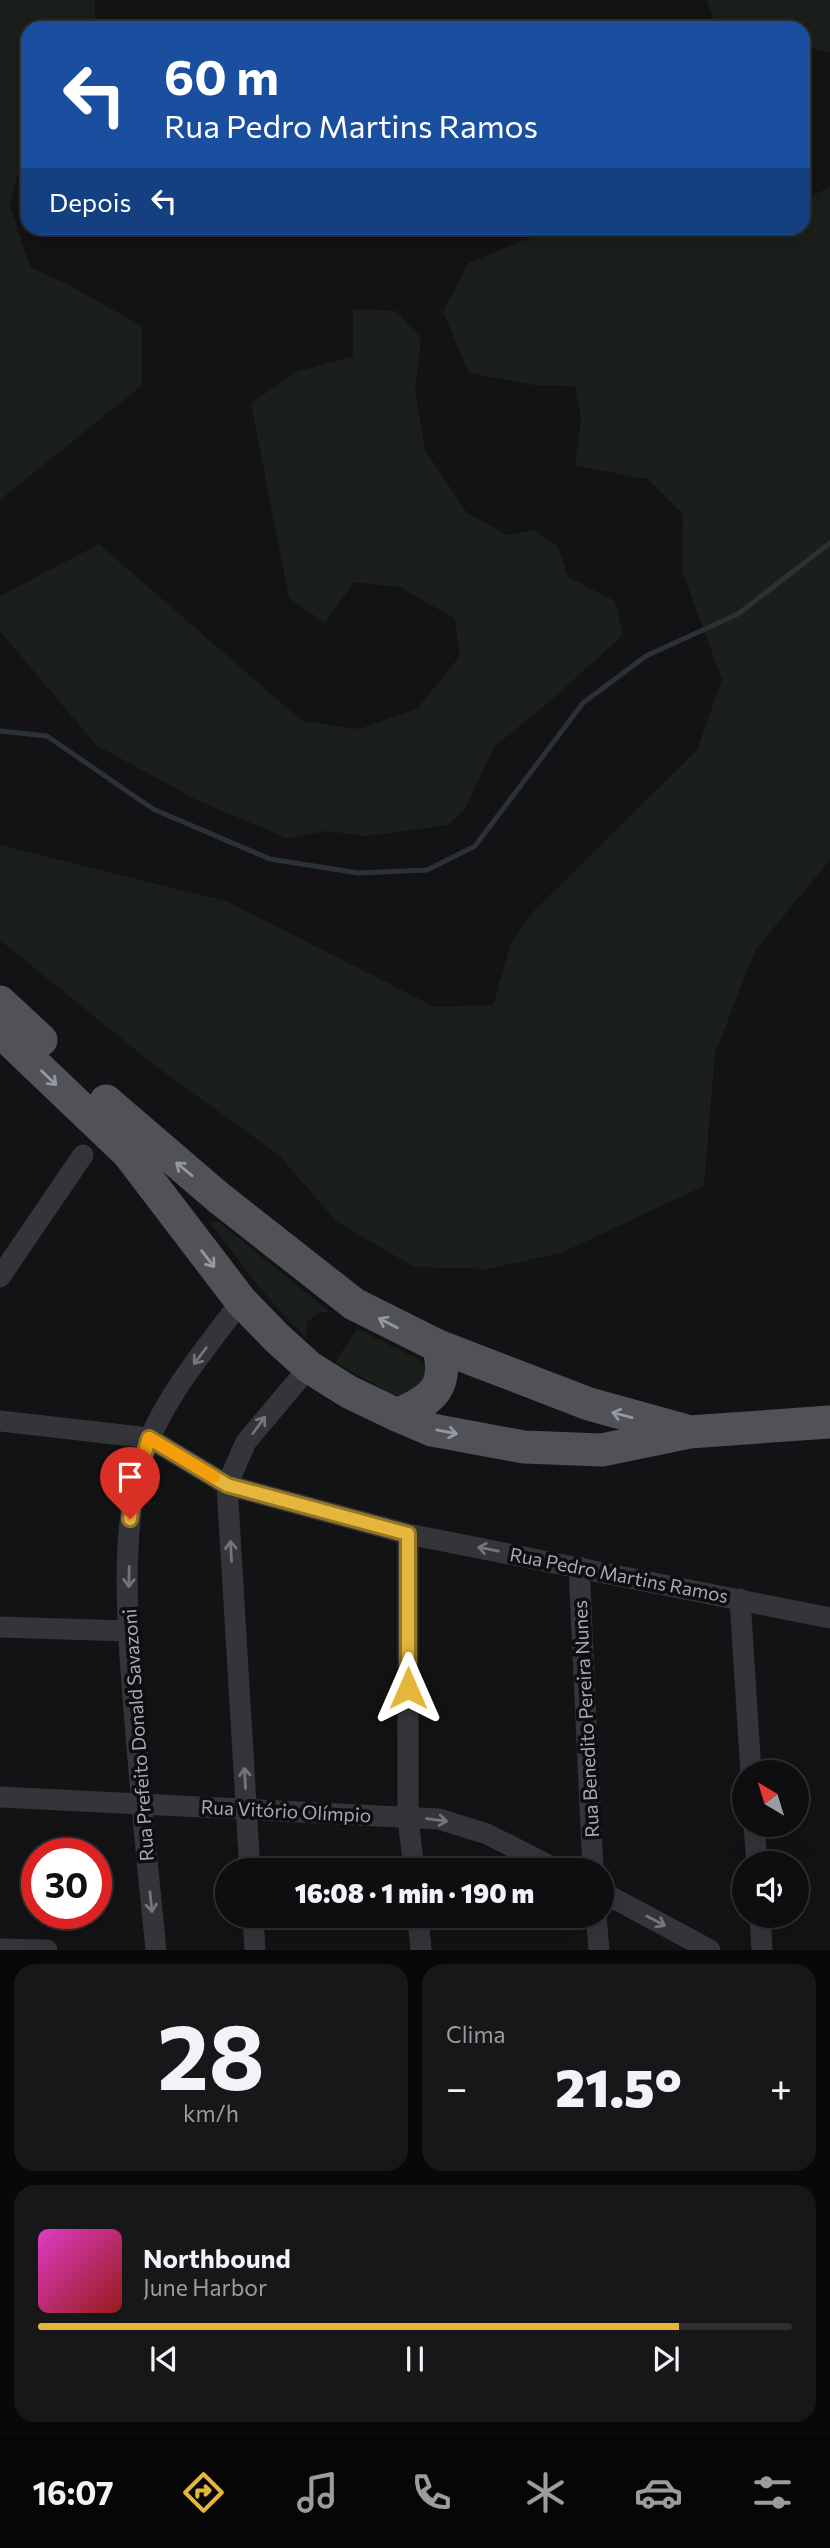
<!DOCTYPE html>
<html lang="pt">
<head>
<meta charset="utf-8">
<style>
  :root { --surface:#0e0e10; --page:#171719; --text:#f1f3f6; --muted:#9b9c9f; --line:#2e2e30; --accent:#e5b63b }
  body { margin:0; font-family:Commissioner,sans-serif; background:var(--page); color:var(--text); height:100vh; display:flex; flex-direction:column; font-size:26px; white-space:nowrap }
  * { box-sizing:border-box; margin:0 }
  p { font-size:23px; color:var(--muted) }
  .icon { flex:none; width:38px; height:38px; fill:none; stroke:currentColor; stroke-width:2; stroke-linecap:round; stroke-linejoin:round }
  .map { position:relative; height:1950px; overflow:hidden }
  .panel { display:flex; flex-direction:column; gap:14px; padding:14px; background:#080809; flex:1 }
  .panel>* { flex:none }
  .hud { position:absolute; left:21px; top:21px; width:789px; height:214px; border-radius:21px; box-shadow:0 7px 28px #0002,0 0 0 2px var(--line); background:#1a4fa0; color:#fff; overflow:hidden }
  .needle { width:46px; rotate:322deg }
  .tools { position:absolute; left:732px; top:1760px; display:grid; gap:14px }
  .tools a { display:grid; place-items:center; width:77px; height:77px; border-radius:50%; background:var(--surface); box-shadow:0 7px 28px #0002,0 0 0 2px var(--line); font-size:35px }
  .speed { position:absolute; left:21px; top:1838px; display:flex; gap:14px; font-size:35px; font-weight:700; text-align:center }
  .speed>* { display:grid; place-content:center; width:91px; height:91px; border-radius:50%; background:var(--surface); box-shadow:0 7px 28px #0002,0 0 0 2px var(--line); line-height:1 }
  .speed .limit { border:10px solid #d22; background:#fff; color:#111 }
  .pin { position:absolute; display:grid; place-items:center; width:60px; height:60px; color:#fff; margin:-72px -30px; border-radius:50% 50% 50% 0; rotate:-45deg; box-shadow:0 0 7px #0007 }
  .pin .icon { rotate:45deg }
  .me { position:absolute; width:77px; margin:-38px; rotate:0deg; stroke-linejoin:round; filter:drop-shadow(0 0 5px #0008) }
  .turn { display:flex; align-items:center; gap:24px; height:147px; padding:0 28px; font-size:32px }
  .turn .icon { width:91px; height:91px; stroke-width:2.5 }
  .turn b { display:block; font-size:49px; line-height:60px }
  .then { display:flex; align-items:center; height:66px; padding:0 28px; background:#0003; gap:14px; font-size:26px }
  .big { font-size:52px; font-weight:800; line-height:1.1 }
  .panel .tile { flex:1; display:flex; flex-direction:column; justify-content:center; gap:10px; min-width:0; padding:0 24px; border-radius:21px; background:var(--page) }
  .panel .dial { align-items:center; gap:0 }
  .dial b { font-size:91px; line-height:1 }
  .song { display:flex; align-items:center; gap:21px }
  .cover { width:84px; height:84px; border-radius:10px; background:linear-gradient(135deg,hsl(310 70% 55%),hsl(0 70% 35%)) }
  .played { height:7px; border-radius:4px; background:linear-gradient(90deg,var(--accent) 85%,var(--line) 85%) }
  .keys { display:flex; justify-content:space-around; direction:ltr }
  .heat { display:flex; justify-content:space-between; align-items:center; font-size:38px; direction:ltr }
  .panel .tiles { flex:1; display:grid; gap:14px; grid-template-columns:1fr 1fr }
  .tile:last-child { grid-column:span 2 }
  .trip { position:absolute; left:215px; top:1858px; width:399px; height:70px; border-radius:35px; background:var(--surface); box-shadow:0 7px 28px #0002,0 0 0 2px var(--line); font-weight:800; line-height:70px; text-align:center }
  .dock { display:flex; height:112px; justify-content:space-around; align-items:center; background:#060606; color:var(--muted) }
  .dock .icon { width:49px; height:49px }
  .dock .on { color:var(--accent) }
  .dock b { font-size:32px; color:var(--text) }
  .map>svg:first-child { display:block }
  .green { fill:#1a1f1b }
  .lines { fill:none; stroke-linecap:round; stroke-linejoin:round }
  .stream { stroke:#2a3137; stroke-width:5 }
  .street { stroke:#343539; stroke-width:21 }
  .primary { stroke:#515258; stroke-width:33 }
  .oneway { stroke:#9598a2 }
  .oneway2 { stroke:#73757d }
  .route-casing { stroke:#957626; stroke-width:18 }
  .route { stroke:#e5b63b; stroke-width:12 }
  .slow { stroke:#f59e0b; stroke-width:12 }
  .labels { text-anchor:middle; stroke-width:7; stroke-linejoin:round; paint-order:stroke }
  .street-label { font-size:19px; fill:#a6a9b4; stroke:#0e0e10 }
</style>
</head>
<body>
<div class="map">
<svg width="830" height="1950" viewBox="0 0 830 1950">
  <rect width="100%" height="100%" fill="#131315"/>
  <g class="green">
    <polygon points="0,0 95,0 95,28 28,28 28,135 10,205 30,267 67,284 142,326 142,385 0,500"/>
    <polygon points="707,0 830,0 830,53 803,46 803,28 734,28 714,23"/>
    <polygon points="830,187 830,860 756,949 715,1053 704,1186 561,1253 487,1269 414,1267 336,1221 279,1155 154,1065 0,940 0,845 226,901 435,1007 493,1005 511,943 534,911 697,750 722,679 682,571 683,514 648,479 575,466 581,417 575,386 534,385 469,373 443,312 468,263 553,228 642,230 803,228 803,200"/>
    <polygon points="353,309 396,311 421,338 415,391 425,450 467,513 508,535 534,530 558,546 568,577 615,601 623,635 550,701 494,747 465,809 448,825 366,836 327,831 286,838 197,800 96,745 0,631 0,596 99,544 302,721 359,729 417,709 460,656 455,619 400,587 354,582 325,623 289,598 251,403 296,372 353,356"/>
    <polygon points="219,1222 330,1312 318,1313 307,1322 306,1338 263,1292 210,1223"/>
    <polygon points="357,1329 418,1359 432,1372 416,1400 387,1392 335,1362"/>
  </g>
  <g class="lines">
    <polyline class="stream" points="0,731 47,736 153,809 270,859 358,873 427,870 475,846 583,703 646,656 738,614 830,543"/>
    <g class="street">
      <polyline points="0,1277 83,1155"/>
      <polyline points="0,1421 149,1438 227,1485 408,1534 830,1618"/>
      <polyline points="408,1534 408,1817 414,1871"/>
      <polyline points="579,1567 593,1871"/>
      <polyline points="740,1599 751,1773"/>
      <polyline points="0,1627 127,1631"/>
      <polyline points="0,1797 439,1819 487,1834 560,1871"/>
      <polyline points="754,1825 757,1864"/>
      <polyline points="250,1871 227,1485 246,1442 309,1367"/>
      <polyline points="602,1892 710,1950"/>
      <polyline points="253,1916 255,1950"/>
      <polyline points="418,1916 421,1950"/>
      <polyline points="596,1916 599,1950"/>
      <polyline points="760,1916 762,1950"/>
      <polyline points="0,1949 47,1950"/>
      <path d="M 156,1950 C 148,1874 141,1798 135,1722 C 128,1638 116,1515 150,1438 C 172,1387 209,1345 241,1301"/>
    </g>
    <g class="primary">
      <polyline points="0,1002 41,1040"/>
      <polyline points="0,1031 128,1153 241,1301 277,1338 309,1367 349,1392 397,1415 432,1430 524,1447 602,1450 689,1432 830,1422"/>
      <polyline points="106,1101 219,1198 354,1304 438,1346 589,1404 683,1430"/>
      <path d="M 397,1415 C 432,1400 450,1387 438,1346"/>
    </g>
  </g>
  <defs><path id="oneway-shaft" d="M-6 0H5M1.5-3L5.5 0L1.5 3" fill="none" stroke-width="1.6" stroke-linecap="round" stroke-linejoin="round" transform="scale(1.75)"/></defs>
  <g class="oneway">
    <use href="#oneway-shaft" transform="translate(49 1078) rotate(44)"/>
    <use href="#oneway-shaft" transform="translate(184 1169) rotate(-140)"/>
    <use href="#oneway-shaft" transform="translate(208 1259) rotate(52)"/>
    <use href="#oneway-shaft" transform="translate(388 1323) rotate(-153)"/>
    <use href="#oneway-shaft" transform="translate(622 1415) rotate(-165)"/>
    <use href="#oneway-shaft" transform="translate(447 1432) rotate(11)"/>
  </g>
  <g class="oneway2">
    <use href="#oneway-shaft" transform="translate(200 1356) rotate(127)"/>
    <use href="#oneway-shaft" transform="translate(259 1425) rotate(-54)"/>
    <use href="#oneway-shaft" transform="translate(488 1549) rotate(-169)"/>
    <use href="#oneway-shaft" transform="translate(231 1551) rotate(-93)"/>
    <use href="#oneway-shaft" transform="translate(129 1577) rotate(91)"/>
    <use href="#oneway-shaft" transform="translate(245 1778) rotate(-93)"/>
    <use href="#oneway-shaft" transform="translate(437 1820) rotate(7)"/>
    <use href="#oneway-shaft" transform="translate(151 1902) rotate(84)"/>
    <use href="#oneway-shaft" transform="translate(656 1921) rotate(28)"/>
  </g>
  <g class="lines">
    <defs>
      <polyline id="route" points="130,1519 134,1490 149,1438 227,1485 408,1534 408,1688"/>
    </defs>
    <use href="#route" class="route-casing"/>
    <use href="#route" class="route"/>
    <polyline class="slow" points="141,1465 149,1438 214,1477"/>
  </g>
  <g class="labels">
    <g class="street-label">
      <text transform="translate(619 1575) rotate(11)" y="7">Rua Pedro Martins Ramos</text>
      <text transform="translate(586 1719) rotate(-93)" y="7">Rua Benedito Pereira Nunes</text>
      <text transform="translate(138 1735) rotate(-94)" y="7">Rua Prefeito Donald Savazoni</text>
      <text transform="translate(286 1811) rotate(3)" y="7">Rua Vitório Olímpio</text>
    </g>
  </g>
</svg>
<div class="tools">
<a><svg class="needle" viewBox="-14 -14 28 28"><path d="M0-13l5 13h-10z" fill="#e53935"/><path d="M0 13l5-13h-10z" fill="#9b9c9f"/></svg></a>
<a><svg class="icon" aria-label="sound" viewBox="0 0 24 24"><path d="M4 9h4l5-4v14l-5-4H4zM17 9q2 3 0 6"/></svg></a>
</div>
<div class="speed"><div class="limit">30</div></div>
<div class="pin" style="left:130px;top:1519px;background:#d93025"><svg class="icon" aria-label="arrive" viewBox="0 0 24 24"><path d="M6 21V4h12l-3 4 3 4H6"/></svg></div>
<svg class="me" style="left:408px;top:1688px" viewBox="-20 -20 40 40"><path d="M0-17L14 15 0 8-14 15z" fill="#e5b63b" stroke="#fff" stroke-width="4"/></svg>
<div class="trip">16:08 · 1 min · 190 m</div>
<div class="hud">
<div class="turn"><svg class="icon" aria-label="left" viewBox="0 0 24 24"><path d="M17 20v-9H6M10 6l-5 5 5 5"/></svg><div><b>60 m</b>Rua Pedro Martins Ramos</div></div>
<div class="then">Depois<svg class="icon" aria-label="left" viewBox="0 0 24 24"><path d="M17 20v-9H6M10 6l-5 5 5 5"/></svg></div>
</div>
</div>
<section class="panel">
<div class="tiles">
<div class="tile dial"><b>28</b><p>km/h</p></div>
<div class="tile"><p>Clima</p>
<div class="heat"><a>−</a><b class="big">21.5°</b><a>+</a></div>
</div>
<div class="tile">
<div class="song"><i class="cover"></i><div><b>Northbound</b><p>June Harbor</p></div></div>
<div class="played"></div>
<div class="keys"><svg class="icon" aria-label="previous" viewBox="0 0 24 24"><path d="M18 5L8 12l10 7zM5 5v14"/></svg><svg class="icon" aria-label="pause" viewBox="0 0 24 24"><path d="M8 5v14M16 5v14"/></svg><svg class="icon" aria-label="next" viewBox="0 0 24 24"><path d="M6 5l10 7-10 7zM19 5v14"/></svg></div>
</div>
</div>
</section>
<nav class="dock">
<b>16:07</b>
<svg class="icon on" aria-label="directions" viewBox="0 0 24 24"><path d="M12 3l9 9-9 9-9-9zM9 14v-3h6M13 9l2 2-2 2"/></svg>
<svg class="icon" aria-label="music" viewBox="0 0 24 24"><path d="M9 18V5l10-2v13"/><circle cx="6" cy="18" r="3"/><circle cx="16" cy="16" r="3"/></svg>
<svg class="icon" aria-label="phone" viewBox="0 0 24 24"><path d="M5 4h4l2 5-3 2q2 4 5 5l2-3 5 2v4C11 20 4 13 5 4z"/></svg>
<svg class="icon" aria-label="climate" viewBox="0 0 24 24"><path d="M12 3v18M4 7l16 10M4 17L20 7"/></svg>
<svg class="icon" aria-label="car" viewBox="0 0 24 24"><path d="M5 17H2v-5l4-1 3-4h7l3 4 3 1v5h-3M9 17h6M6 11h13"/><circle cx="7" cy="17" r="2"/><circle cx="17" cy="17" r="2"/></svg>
<svg class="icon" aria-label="filters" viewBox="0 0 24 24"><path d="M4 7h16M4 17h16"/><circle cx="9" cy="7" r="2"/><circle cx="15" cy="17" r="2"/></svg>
</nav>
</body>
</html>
